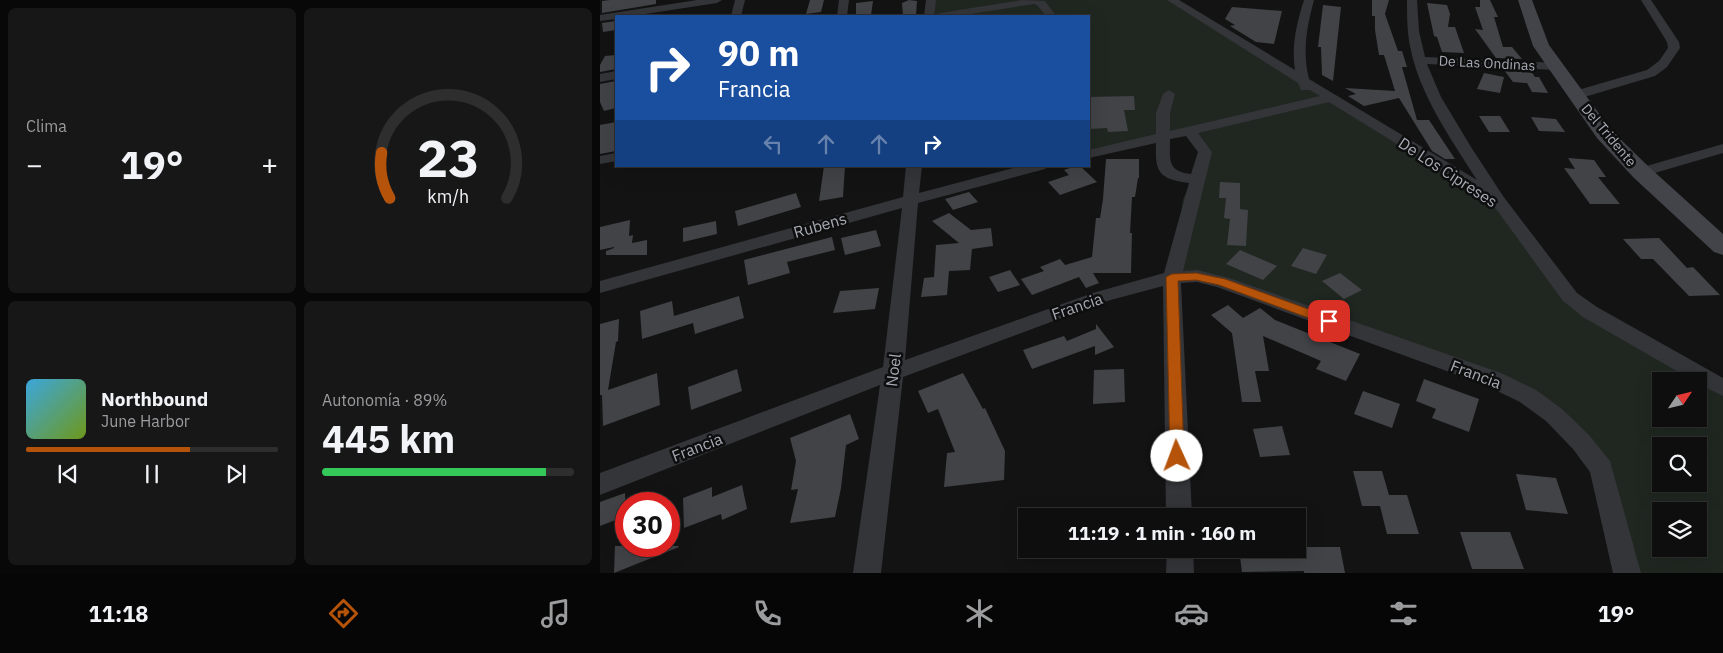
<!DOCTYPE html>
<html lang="es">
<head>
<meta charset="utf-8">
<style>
  :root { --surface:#0e0e0f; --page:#171718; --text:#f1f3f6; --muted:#9b9c9e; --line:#2e2e2f; --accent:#b45309 }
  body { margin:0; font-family:"IBM Plex Sans",sans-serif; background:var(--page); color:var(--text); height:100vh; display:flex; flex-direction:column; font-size:19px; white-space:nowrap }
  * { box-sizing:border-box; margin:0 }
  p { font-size:16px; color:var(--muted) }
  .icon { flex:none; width:28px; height:28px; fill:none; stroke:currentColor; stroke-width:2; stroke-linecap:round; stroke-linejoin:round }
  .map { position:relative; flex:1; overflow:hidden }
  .panel { display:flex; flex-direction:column; gap:8px; padding:8px; background:#080808; width:600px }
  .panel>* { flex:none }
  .top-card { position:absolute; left:15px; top:15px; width:475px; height:152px; border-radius:0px; box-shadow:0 5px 20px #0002,0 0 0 1px var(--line); background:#1a4fa0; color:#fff; overflow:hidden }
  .needle { width:32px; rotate:55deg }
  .controls { position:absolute; left:1052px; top:372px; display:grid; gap:10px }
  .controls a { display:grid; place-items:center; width:55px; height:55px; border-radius:0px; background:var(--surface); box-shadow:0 5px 20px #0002,0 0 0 1px var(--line); font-size:25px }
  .speed { position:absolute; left:15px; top:492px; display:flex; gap:10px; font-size:25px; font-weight:700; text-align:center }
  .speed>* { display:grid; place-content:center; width:65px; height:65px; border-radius:50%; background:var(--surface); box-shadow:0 5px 20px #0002,0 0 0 1px var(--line); line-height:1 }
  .speed .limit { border:8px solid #d22; background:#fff; color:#111 }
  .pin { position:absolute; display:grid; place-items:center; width:42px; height:42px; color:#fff; margin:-21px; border-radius:10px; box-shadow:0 2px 8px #0006 }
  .me { position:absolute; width:55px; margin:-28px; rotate:358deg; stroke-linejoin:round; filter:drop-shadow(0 0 4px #0008) }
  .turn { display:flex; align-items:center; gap:18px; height:105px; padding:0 20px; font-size:22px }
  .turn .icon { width:65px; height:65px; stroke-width:2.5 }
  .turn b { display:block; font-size:35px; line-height:42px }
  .lanes { display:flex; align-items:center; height:48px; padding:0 20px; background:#0003; justify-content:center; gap:25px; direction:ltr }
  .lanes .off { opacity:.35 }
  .big { font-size:38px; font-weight:700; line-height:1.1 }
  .panel .tile { flex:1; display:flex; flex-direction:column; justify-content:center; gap:8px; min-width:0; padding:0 18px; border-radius:8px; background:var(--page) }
  .panel .dial { align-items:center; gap:0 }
  .dial svg { height:130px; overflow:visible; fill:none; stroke:var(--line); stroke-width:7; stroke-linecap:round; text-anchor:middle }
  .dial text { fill:var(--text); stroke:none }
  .song { display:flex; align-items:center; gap:15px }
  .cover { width:60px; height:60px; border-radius:8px; background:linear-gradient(135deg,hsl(200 70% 55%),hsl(80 70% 35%)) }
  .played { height:5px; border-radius:2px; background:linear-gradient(90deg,var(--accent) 65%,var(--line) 65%) }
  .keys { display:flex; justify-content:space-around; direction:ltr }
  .heat { display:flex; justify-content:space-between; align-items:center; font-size:28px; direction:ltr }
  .charge { height:8px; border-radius:4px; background:linear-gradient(90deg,#34c759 89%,var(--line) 0) }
  .panel .tiles { flex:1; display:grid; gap:8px; grid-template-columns:repeat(2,1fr) }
  .trip { position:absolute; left:418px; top:508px; width:288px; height:50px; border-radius:0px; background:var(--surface); box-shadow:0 5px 20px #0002,0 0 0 1px var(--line); font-weight:700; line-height:50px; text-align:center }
  .menu { display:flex; height:80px; justify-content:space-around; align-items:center; background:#060606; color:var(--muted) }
  .menu .icon { width:35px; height:35px }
  .menu .on { color:var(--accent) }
  .menu b { font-size:22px; color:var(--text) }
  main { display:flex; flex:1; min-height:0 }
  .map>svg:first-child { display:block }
  .green { fill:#202721; fill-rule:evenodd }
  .building { fill:#424347 }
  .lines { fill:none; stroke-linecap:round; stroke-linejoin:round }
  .street { fill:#343539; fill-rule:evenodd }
  .secondary { fill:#434449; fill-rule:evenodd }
  .route { fill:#b45309; stroke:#753606 }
  .labels { text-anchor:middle; stroke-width:5; stroke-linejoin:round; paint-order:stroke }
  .far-street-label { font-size:14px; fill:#a6aab3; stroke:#0e0e0f }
  .street-label { font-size:16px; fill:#a6aab3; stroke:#0e0e0f }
</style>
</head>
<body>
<main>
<section class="panel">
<div class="tiles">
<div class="tile"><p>Clima</p>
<div class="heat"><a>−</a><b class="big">19°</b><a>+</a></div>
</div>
<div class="tile dial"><svg viewBox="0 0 100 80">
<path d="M14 69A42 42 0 1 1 86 69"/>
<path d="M14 69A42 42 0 0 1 9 41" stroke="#b45309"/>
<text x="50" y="56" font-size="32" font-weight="700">23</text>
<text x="50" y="72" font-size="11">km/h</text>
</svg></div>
<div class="tile">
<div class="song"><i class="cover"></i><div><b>Northbound</b><p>June Harbor</p></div></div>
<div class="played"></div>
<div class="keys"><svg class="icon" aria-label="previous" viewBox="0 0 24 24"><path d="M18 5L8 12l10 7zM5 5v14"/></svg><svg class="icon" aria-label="pause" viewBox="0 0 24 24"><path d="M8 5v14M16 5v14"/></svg><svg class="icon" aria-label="next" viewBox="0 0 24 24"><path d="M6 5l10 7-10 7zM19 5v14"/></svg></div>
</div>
<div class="tile"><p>Autonomía · 89%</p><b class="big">445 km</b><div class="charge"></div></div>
</div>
</section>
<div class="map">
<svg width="1123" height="573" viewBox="0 0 1123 573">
  <rect width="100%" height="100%" fill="#131314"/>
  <path class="green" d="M 330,0 L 571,0 L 897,199 L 970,297 L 1123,388 L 1123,573 L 1027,573 L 1001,468 L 928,396 L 622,282 L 572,277 L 583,199 L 605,152 L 589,130 L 489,155 L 489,16 L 329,16 ZM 1061,381 L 1099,381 L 1099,419 L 1061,419 ZM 1061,446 L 1099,446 L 1099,484 L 1061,484 ZM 1061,511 L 1099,511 L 1099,549 L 1061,549 Z"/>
  <g class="building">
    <polygon points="10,0 56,0 56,4 2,13 2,1"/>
    <polygon points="210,0 224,0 221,12 206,14"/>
    <polygon points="309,0 317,1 316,15 303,16 302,3"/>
    <polygon points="772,0 789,0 785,14 798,51 802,51 807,67 802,67 817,120 829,120 855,159 845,159 832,151 799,98 764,106 748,96 756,94 745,88 795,91 784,55 779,55 775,30 775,16 772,16"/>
    <polygon points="880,0 890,0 898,17 894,17 903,47 912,47 922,59 896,58 875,29 883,30 875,7 880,7"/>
    <polygon points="273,1 271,15 256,16 256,3"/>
    <polygon points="827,3 847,5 850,14 848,27 855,27 864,53 842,52 837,37 834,36"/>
    <polygon points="723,5 741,7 733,81 722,75 721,47 718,47"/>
    <polygon points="632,7 682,11 674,44 656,42 630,26 635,25 625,19"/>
    <polygon points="16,21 16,30 3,32 2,23"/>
    <polygon points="16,55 16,69 0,72 0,65 5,56"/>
    <polygon points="904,70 931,71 935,77 939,77 948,93 932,92 927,83 913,82"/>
    <polygon points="884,73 904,77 900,93 877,89"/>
    <polygon points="16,81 16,108 4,111 0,102 0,84"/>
    <polygon points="534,96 535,110 524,110 528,131 508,132 507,128 489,129 489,97"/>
    <polygon points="879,116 900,116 910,132 889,132"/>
    <polygon points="931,117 956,119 965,132 939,131"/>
    <polygon points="16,122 16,151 0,154 0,125"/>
    <polygon points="968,158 994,160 1006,177 998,177 1020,204 990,204 964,168 975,169"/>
    <polygon points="506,159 539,159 539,178 538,178 535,197 532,197 530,233 532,233 531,273 493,273 499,283 486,288 479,277 432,295 421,279 444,271 440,267 460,259 465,265 492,257 496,218 500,218 503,199"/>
    <polygon points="224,166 245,166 243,197 219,201"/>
    <polygon points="476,166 480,166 497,182 460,195 448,182 469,175 464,170"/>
    <polygon points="620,182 640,183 640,209 648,210 646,246 627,245 630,219 624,218 626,198 619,198"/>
    <polygon points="369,192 378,202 353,210 345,199"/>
    <polygon points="196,193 201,207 138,226 135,211"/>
    <polygon points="349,213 371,230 391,228 393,246 372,249 370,270 349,271 347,295 321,297 324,278 334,277 336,245 359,243 332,221"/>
    <polygon points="30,220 29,236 33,235 32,243 47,240 47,255 6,255 6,251 14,248 14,247 0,250 0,227"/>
    <polygon points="116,221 117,234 83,242 83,228"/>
    <polygon points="276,230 281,246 245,255 241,238"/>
    <polygon points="232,237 235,250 187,262 190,273 148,285 144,260"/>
    <polygon points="1059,238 1087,268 1093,267 1120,295 1089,296 1053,259 1041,259 1023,239"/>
    <polygon points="703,248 727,255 716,274 691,266"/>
    <polygon points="640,250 677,266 663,280 626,264"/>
    <polygon points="410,270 420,285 398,292 389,277"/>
    <polygon points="740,273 762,290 744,299 722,281"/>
    <polygon points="279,288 275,309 233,313 240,291"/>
    <polygon points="139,296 144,318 95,334 93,323 42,339 40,311 72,301 74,316"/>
    <polygon points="628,305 643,318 660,308 675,320 760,354 746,381 716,369 721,361 663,336 669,371 655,371 661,402 642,402 632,333 611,315"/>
    <polygon points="19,319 18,341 16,342 8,390 57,373 60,405 3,426 2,395 0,395 0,324"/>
    <polygon points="496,324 514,347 495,355 495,346 432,369 423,350 464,336 467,341 496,329"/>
    <polygon points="137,369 142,391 91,410 88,387"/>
    <polygon points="524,369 525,402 493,404 494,370"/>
    <polygon points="363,373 383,409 385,408 405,451 404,480 344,487 347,453 355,452 338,409 328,413 318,391"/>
    <polygon points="824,379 879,399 869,432 832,418 836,409 816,401"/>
    <polygon points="763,391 800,404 792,428 754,414"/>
    <polygon points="250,414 259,439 246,445 241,488 235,517 190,523 198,489 191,490 196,461 190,438"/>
    <polygon points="682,426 690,455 660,457 653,429"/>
    <polygon points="753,471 782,471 789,495 807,495 819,534 787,534 780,506 762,506"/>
    <polygon points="916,474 956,478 968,514 926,510"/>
    <polygon points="142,485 147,509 122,520 121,514 84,528 83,498 112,487 112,497"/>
    <polygon points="25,493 26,516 0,526 0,502"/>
    <polygon points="860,532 910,532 924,569 872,569"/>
    <polygon points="15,546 78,546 79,547 14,573"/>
    <polygon points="700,547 740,547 745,573 704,573 704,571 642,572 639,549"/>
  </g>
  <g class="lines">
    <g class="street">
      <polygon points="97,0 122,0 117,3 32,16 16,16 16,19 0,21 0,15"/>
      <polygon points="135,0 145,0 141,16 131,16"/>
      <polygon points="239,0 249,0 247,16 237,16"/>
      <polygon points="326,0 336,0 334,16 324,16"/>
      <polygon points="422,0 445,1 456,16 446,16 437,5 434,4 358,16 335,16 340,13"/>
      <path d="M 567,0 L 579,0 L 695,70 C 691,46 697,22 704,0 L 714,0 C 707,26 702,52 709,79 L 877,180 C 851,139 819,94 810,46 C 807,31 807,15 807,0 L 817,0 L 819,31 L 825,57 L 959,63 L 961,66 L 955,70 L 827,64 L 841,97 L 871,147 L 903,196 L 977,293 L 997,307 L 1123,378 L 1123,396 L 1099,384 L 1099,381 L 1094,381 L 983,317 L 963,301 L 891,202 L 729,102 L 598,133 L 612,152 L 583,271 L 597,270 L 629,278 L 901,373 L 936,390 L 962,409 L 989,435 L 1010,461 L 1041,573 L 1013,573 L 990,472 L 973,449 L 946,421 L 920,402 L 885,385 L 617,287 L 597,282 L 581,283 L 592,516 L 566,516 L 563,286 L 507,301 L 303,377 L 281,573 L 253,573 L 280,385 L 0,495 L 0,473 L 283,367 L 302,208 L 0,293 L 0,281 L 303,197 L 306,166 L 322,166 L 319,193 L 421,166 L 447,166 L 445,169 L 318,203 L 305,360 L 493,293 L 564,273 L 589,183 C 558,179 555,172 556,143 L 489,158 L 489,150 L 556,134 L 556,113 L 563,94 L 569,90 L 575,94 L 570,113 L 570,131 L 720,96 L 710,90 L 701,90 L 698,83 ZM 586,136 L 598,152 L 591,174 C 567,171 570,160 570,139 Z"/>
      <polygon points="1041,0 1051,0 1079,42 1080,48 1067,67 1055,76 981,98 971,98 970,95 971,92 1047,70 1059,61 1068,48 1067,42"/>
      <polygon points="16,71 16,79 0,82 0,74"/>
      <polygon points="1123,144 1123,153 1041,177 1036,175 1033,172 1036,169"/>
      <polygon points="16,153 16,161 0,164 0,156"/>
      <polygon points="567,549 593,549 594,573 566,573"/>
    </g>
    <polygon class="secondary" points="918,0 932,0 949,45 1011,130 1049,167 1123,234 1123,255 1114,252 1033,177 997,138 933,46"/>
  </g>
  <polygon class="route" points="596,273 625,279 733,318 735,321 733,324 725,324 619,285 596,280 578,281 584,456 582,461 577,463 572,461 570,456 566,277 572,274"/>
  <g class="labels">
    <g class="far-street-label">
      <text transform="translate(887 63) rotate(3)" y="5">De Las Ondinas</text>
      <text transform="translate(1009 135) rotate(50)" y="5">Del Tridente</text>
    </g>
    <g class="street-label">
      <text transform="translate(848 172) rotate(33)" y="6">De Los Cipreses</text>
      <text transform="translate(220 225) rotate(-16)" y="6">Rubens</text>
      <text transform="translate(477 306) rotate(-19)" y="6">Francia</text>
      <text transform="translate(293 370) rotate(-83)" y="6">Noel</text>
      <text transform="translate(876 374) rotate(21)" y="6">Francia</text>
      <text transform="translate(97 447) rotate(-21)" y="6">Francia</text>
    </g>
  </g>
</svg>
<div class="controls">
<a><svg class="needle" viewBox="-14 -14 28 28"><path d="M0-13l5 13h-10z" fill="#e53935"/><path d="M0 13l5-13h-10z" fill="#9b9c9e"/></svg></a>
<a><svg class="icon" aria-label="search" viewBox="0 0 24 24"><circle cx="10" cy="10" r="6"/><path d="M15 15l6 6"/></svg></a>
<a><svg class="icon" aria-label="layers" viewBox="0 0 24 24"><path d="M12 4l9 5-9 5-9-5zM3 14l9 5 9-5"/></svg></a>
</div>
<div class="speed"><div class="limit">30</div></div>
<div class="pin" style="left:729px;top:321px;background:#d93025"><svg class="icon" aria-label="arrive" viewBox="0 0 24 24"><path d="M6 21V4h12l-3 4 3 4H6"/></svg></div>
<svg class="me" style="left:577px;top:456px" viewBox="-20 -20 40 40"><circle r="19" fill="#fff"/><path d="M0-13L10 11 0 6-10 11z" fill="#b45309"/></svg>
<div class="trip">11:19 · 1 min · 160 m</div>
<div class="top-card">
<div class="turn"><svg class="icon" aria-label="right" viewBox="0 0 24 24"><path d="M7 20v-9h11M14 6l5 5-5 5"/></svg><div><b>90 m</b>Francia</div></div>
<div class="lanes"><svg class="icon off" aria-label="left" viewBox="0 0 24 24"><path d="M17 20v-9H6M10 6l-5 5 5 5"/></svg><svg class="icon off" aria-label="ahead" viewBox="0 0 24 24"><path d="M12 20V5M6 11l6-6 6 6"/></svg><svg class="icon off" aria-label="ahead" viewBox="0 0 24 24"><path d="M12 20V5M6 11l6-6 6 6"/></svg><svg class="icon" aria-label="right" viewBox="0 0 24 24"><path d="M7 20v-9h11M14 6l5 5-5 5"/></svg></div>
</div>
</div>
</main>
<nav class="menu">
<b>11:18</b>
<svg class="icon on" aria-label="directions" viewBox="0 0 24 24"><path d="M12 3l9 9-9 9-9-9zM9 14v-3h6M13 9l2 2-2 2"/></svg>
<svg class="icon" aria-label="music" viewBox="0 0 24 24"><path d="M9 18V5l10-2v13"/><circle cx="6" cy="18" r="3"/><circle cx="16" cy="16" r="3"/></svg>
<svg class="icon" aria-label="phone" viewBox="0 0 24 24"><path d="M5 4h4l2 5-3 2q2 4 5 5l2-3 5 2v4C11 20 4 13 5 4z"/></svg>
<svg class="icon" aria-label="climate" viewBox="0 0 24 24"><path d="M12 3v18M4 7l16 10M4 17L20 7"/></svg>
<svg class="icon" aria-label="car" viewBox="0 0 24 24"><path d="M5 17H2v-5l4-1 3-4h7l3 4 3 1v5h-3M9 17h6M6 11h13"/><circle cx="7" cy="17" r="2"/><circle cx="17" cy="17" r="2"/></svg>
<svg class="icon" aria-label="filters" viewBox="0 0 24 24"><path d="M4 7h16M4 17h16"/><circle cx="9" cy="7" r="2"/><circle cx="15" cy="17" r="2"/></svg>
<b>19°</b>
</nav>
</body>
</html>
